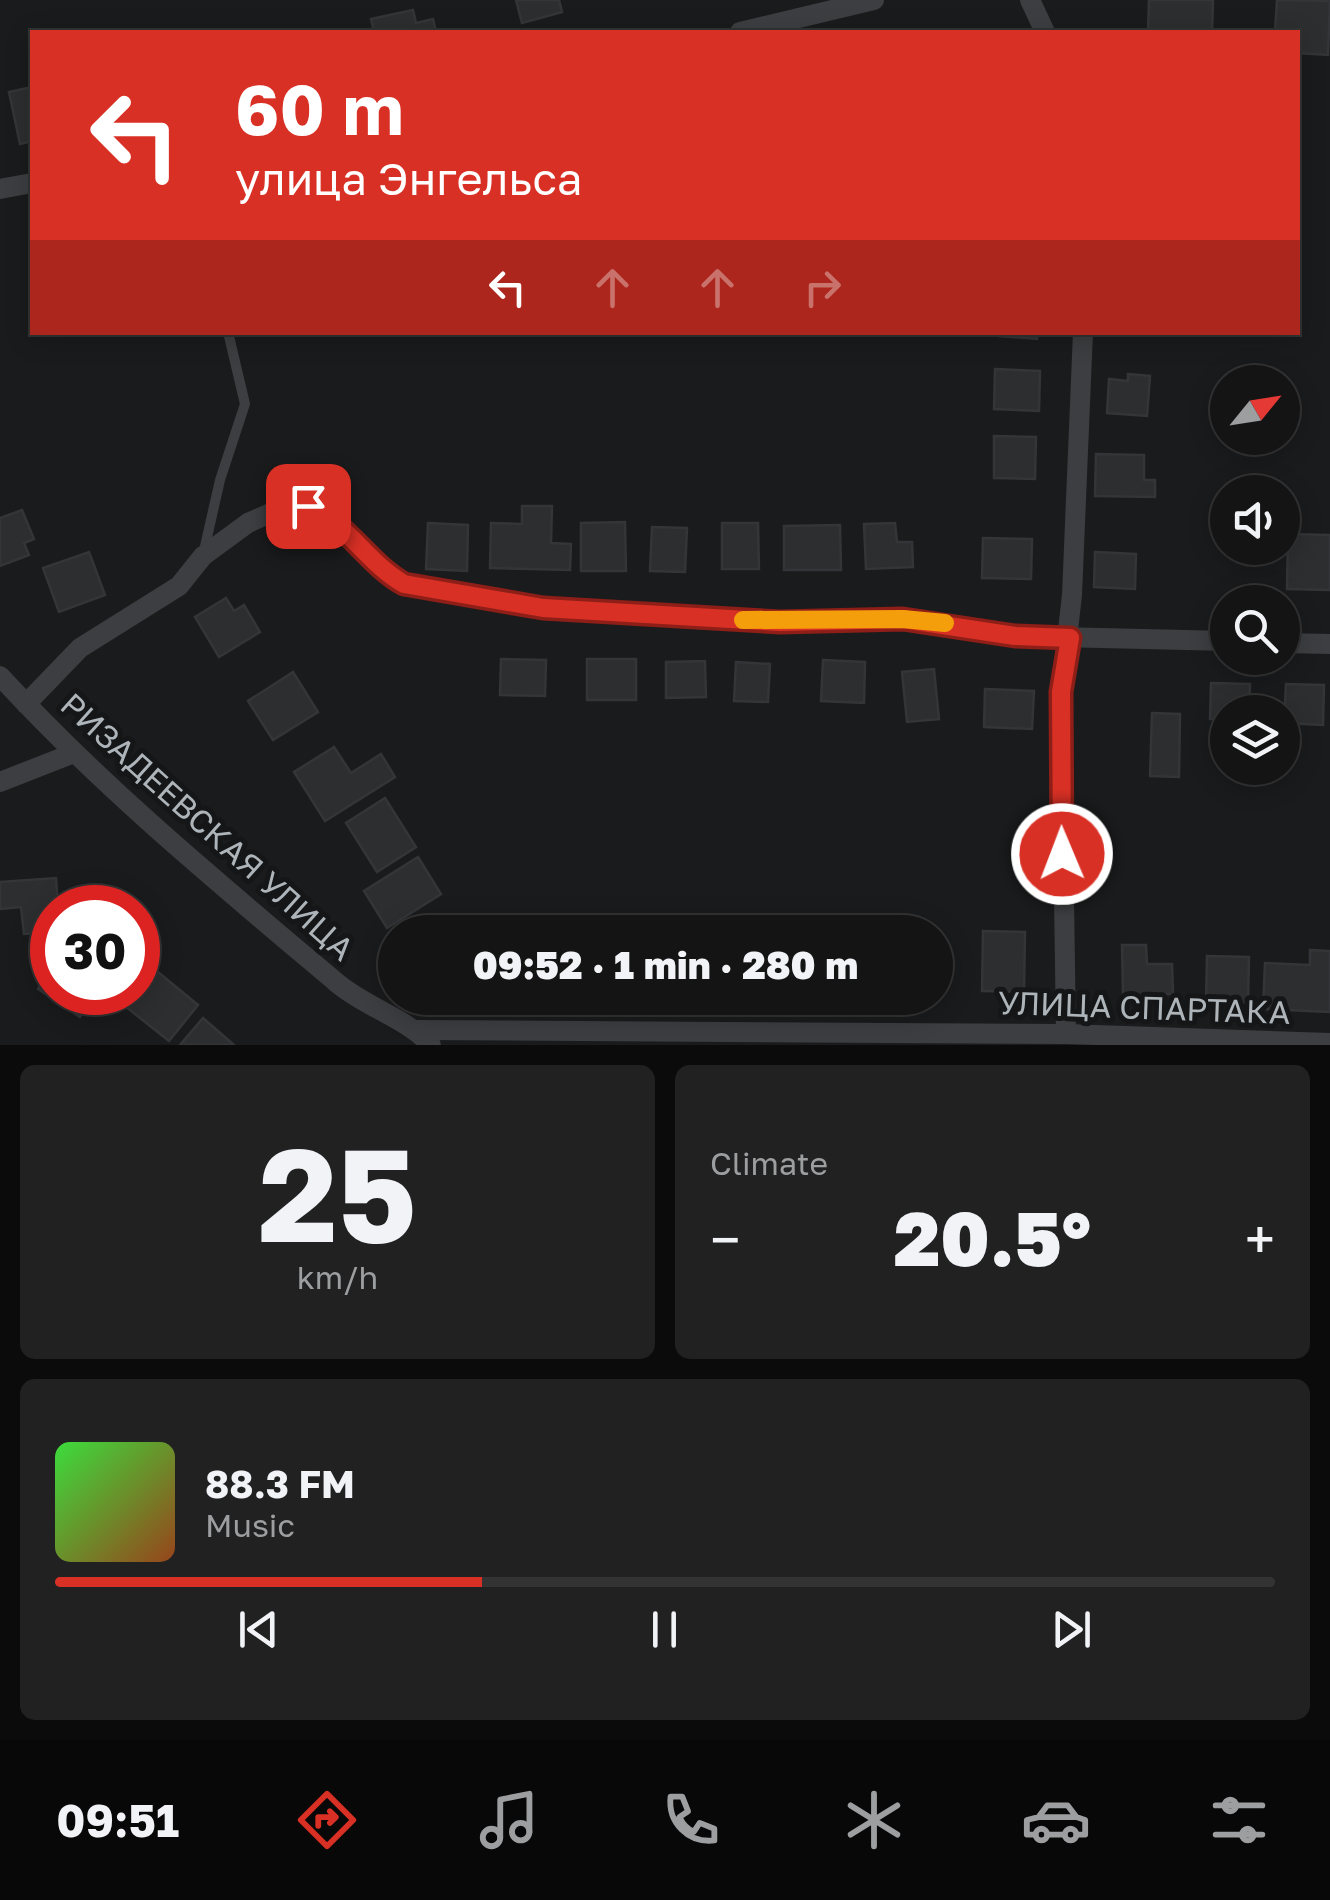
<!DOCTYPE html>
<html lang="en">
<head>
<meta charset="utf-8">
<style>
  :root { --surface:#141415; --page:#212122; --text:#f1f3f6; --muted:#9d9ea0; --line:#333334; --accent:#d93025 }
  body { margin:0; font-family:"Golos Text",sans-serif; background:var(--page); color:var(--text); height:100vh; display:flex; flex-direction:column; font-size:38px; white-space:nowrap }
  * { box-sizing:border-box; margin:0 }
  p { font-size:32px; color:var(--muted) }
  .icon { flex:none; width:55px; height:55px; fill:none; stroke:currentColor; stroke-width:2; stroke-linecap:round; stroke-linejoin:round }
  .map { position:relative; height:1045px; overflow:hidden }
  .drawer { display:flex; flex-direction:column; gap:20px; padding:20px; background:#0b0b0c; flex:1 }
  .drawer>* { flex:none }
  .guide { position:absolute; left:30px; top:30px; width:1270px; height:305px; border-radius:0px; box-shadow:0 5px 25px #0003,0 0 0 2px var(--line); background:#d93025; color:#fff; overflow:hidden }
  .needle { width:65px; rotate:60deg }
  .controls { position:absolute; left:1210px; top:365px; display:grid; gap:20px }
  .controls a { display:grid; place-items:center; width:90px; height:90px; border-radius:50%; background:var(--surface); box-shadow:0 5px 25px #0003,0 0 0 2px var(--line); font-size:50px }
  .speed { position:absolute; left:30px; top:885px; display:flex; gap:20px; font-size:50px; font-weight:700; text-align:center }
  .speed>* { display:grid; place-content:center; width:130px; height:130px; border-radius:50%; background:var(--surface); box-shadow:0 5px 25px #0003,0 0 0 2px var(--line); line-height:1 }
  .speed .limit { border:15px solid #d22; background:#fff; color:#111 }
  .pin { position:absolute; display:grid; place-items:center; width:85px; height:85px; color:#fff; margin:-42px; border-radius:20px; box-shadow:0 5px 15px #0006 }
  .me { position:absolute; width:110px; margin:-55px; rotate:359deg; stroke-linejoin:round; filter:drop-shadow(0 0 8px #0008) }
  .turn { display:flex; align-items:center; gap:35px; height:210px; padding:0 40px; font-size:45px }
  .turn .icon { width:130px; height:130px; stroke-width:2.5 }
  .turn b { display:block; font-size:70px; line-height:85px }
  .lanes { display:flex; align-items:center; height:95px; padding:0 40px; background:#0003; justify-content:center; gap:50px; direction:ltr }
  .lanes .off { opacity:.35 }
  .big { font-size:75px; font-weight:800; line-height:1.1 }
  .drawer .widget { flex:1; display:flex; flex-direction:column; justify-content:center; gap:15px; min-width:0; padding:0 35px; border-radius:15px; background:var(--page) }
  .drawer .dial { align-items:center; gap:0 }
  .dial b { font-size:130px; line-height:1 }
  .song { display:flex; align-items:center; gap:30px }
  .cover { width:120px; height:120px; border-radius:15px; background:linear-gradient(135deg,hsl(120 70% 55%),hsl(20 70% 35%)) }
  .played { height:10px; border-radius:5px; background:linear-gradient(90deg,var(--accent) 35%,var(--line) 35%) }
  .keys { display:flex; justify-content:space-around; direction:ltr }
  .heat { display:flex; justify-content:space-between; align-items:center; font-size:55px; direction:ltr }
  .drawer .tiles { flex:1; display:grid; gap:20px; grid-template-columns:1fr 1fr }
  .widget:last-child { grid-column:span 2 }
  .trip { position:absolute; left:378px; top:915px; width:575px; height:100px; border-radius:50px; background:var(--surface); box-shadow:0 5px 25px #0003,0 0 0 2px var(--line); font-weight:800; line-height:100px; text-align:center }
  .tab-bar { display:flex; height:160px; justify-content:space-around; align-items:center; background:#080808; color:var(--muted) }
  .tab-bar .icon { width:70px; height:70px }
  .tab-bar .on { color:var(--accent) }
  .tab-bar b { font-size:45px; color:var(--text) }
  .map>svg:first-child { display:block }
  .building { fill:#2d2e30; stroke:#343538; stroke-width:2.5 }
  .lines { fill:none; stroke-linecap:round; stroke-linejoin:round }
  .service { stroke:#3c3e41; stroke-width:10 }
  .minor { stroke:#3c3e41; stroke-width:20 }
  .route-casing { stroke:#8d1f18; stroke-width:25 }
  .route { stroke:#d93025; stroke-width:18 }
  .slow { stroke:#f59e0b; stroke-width:18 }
  .labels { text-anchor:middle; stroke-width:10; stroke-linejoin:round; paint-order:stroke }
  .street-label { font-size:32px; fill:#aeb5ba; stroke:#151617 }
</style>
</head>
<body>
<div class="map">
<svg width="1330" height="1045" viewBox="0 0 1330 1045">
  <rect width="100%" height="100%" fill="#1a1b1c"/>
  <g class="building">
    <polygon points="516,0 559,0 562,12 522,23"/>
    <polygon points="1149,0 1213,0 1212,32 1148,32"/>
    <polygon points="1277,0 1330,1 1328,55 1298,53 1298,32 1275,32"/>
    <polygon points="413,10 416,23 433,19 436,32 374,32 371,19"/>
    <polygon points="32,87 32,141 20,144 9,92"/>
    <polygon points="999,332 1038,332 1037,339 999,336"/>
    <polygon points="995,369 1040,371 1039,411 994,409"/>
    <polygon points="1128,374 1150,376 1147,416 1107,413 1109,379 1128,381"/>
    <polygon points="994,436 1036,437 1035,479 994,478"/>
    <polygon points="1096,454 1144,455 1144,480 1155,480 1155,497 1095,496"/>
    <polygon points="522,506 552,506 551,543 571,544 570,570 490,568 491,523 522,524"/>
    <polygon points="22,510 34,539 24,543 29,555 0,566 0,518"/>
    <polygon points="625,522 626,571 581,571 581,523"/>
    <polygon points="428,523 468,525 467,571 426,569"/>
    <polygon points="722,523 758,523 759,569 722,569"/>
    <polygon points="895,523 897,542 912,542 913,567 866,569 864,524"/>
    <polygon points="840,525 841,570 784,570 784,526"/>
    <polygon points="652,527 687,528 685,572 650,571"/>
    <polygon points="1288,534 1330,535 1330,590 1287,589"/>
    <polygon points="983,538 1032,539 1031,579 982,578"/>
    <polygon points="89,552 105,595 59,612 43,568"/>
    <polygon points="1095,552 1136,554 1135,589 1094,587"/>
    <polygon points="226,598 234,611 244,605 260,632 219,657 195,617"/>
    <polygon points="501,659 546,660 545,696 500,695"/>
    <rect x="587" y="659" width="49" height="41"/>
    <polygon points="823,660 865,662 864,703 821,701"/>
    <polygon points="705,661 706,697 666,698 666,662"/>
    <polygon points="736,662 770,664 768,702 734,701"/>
    <polygon points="934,669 939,719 907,722 902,672"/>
    <polygon points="293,672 318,712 273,740 248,701"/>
    <polygon points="1211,683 1250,684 1249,712 1228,712 1228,719 1210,719"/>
    <polygon points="1286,684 1324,685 1323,725 1284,723"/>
    <polygon points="985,689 1034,691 1032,729 984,727"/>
    <polygon points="1152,713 1180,714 1179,777 1150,776"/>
    <polygon points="334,747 351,773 381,754 395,777 325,821 294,772"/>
    <polygon points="385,798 416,847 377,872 346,823"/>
    <polygon points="418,857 441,894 387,928 364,891"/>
    <polygon points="56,878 58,908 52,908 52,932 24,934 21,907 0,909 0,882"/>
    <polygon points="688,920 689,932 647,932 646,923"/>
    <polygon points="983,931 1025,932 1024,992 982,991"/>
    <polygon points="935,944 948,944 947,986 935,986"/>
    <polygon points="1122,945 1146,945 1147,964 1172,964 1173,994 1123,995"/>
    <polygon points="1310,950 1330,951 1330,1012 1263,1009 1265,963 1310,965"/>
    <polygon points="1207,956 1249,957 1248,1003 1206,1002"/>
    <polygon points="141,958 198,1005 169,1041 111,995 138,992"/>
    <polygon points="52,968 52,992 96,992 80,1017 38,989"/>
    <polygon points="462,998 484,998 474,1009"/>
    <polygon points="203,1018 234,1045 180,1045"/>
  </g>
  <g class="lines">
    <polyline class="service" points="203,555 220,480 245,404 228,332"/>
    <g class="minor">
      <polyline points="1030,0 1045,32"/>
      <polyline points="740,32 874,0"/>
      <polyline points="0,189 32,183"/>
      <polyline points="1282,643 1330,644"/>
      <path d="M 0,676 C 103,788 221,885 337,983 C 367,1008 406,1018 431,1045"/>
      <polyline points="26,704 80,648 179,586 203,556 248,523 284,507 308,506 326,513 384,572 404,584 543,607 780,622 903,619 1015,636 1228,641"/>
      <polyline points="0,782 74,753"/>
      <polyline points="417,1030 1066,1034 1330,1043"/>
      <polyline points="1066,1034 1061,692 1072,595 1083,332"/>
    </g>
  </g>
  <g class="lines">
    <defs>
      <path id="route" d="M 308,506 C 346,522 367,563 404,584 L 543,608 L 780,622 L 903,619 L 1015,636 L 1070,638 L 1061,692 L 1062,854"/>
    </defs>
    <use href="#route" class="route-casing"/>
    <use href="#route" class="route"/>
    <polyline class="slow" points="743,620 903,619 945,623"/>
  </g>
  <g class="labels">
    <g class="street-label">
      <text transform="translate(207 827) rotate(42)" y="11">РИЗАДЕЕВСКАЯ УЛИЦА</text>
      <text transform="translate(1144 1008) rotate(2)" y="11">УЛИЦА СПАРТАКА</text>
    </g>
  </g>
</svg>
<div class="controls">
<a><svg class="needle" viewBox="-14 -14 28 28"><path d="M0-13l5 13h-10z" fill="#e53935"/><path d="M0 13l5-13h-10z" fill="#9d9ea0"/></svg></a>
<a><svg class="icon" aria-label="sound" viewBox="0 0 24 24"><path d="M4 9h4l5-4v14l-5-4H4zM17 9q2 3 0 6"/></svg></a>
<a><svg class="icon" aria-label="search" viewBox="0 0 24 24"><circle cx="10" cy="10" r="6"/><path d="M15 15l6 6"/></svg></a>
<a><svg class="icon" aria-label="layers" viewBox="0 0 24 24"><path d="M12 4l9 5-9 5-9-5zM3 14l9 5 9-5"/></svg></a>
</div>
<div class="speed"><div class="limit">30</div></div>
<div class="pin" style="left:308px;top:506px;background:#d93025"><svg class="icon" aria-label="arrive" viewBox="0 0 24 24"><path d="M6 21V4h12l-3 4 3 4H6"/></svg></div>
<svg class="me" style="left:1062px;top:854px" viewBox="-20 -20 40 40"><circle r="17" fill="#d93025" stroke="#fff" stroke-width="3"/><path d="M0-11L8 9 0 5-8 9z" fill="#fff"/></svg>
<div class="trip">09:52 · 1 min · 280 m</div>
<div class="guide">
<div class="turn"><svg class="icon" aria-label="left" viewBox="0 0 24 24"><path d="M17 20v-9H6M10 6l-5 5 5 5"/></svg><div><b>60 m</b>улица Энгельса</div></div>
<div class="lanes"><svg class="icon" aria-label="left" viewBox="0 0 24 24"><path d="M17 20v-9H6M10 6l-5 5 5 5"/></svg><svg class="icon off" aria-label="ahead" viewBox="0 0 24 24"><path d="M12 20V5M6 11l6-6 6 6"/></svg><svg class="icon off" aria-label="ahead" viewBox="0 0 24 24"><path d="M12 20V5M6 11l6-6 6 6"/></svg><svg class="icon off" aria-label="right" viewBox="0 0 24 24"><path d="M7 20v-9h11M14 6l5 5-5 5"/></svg></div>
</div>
</div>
<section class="drawer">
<div class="tiles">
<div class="widget dial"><b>25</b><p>km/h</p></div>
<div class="widget"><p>Climate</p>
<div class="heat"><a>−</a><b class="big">20.5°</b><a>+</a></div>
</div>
<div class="widget">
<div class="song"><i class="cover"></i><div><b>88.3 FM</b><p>Music</p></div></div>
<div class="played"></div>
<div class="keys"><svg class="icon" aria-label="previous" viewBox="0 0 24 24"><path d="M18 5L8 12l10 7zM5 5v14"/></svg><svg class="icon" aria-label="pause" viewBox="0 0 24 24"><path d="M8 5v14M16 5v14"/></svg><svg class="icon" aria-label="next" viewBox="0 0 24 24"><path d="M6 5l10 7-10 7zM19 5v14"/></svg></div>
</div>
</div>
</section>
<nav class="tab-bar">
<b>09:51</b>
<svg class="icon on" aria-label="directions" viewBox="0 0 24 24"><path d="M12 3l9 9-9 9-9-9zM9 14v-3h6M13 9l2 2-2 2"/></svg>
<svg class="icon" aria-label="music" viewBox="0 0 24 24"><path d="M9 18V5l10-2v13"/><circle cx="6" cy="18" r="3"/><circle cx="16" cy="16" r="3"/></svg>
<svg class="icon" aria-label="phone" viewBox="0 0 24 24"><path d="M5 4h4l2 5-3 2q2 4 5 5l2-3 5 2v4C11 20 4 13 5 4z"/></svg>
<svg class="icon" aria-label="climate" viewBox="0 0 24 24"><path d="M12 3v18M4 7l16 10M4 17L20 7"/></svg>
<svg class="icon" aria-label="car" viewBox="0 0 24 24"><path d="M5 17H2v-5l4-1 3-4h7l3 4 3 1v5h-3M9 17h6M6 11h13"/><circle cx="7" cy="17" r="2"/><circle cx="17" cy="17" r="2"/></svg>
<svg class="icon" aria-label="filters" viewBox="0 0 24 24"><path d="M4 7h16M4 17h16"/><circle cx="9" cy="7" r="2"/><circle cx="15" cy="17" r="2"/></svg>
</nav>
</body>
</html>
